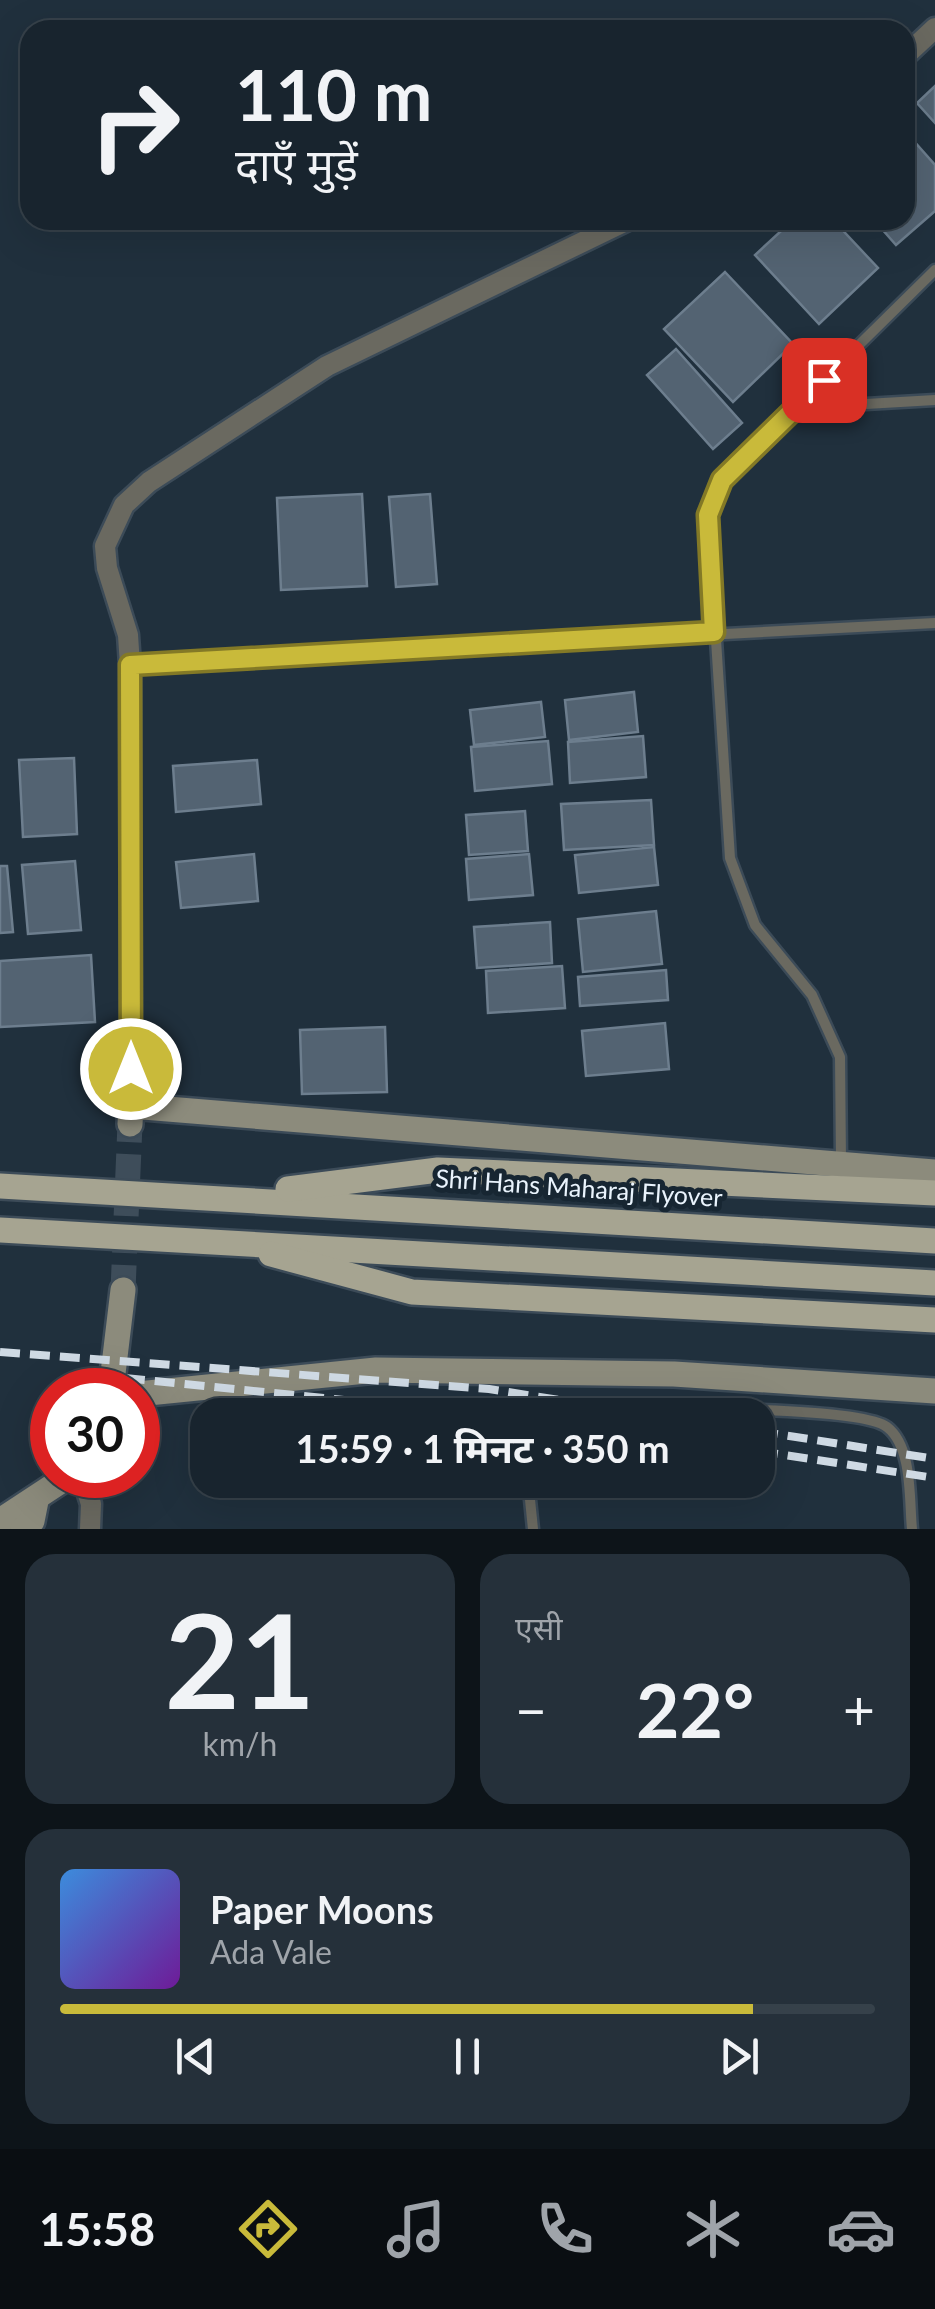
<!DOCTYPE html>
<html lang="hi">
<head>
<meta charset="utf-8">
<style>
  :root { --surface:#18242e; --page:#25303a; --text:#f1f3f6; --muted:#9fa4aa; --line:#36414a; --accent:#c9ba3a }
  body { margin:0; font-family:Lato,"Noto Sans Devanagari",sans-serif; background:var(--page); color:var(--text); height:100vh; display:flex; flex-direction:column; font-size:38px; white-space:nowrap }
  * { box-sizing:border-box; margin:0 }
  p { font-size:32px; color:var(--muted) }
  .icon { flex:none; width:55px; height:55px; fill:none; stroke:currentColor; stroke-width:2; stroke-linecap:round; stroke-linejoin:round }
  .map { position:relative; height:1529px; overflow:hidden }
  .panel { display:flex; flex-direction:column; gap:25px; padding:25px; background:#0d1419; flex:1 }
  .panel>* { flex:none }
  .hud { position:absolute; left:20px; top:20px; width:895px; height:210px; border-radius:30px; box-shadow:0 10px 40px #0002,0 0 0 2px var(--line); background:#18242e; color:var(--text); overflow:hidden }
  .speed { position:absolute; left:30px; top:1368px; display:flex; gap:20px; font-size:50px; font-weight:700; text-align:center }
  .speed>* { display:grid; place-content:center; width:130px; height:130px; border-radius:50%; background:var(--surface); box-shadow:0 10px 40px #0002,0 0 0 2px var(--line); line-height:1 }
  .speed .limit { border:15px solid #d22; background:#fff; color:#111 }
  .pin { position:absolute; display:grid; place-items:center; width:85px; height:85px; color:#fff; margin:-42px; border-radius:20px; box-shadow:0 5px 15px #0006 }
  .me { position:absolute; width:110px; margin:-55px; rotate:0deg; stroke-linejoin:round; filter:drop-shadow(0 0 8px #0008) }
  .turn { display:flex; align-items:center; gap:35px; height:210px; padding:0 50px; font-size:45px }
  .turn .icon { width:130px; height:130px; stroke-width:2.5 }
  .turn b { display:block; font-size:70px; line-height:85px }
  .big { font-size:75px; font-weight:700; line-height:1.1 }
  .panel .card { flex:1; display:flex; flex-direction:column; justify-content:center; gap:15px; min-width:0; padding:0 35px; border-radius:30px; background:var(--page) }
  .panel .dial { align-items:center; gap:0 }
  .dial b { font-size:130px; line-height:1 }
  .song { display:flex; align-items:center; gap:30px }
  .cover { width:120px; height:120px; border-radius:15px; background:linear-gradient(135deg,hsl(210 70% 55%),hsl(280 70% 35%)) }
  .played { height:10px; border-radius:5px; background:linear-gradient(90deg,var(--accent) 85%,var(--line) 85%) }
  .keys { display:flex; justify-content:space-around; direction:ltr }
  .heat { display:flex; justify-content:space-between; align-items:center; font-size:55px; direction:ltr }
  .panel .tiles { flex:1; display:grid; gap:25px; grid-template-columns:1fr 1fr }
  .card:last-child { grid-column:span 2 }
  .trip { position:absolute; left:190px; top:1398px; width:585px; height:100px; border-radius:30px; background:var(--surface); box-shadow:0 10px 40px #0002,0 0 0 2px var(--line); font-weight:700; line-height:100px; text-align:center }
  .dock { display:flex; height:160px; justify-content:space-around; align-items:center; background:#0a0e12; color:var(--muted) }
  .dock .icon { width:70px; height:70px }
  .dock .active { color:var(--accent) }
  .dock b { font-size:45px; color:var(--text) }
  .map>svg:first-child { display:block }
  .building { fill:#536372; stroke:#6d7e8e; stroke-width:2.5 }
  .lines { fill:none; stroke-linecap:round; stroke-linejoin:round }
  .secondary-tunnel { stroke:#3e4d5a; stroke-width:25; stroke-dasharray:25 12; stroke-linecap:butt }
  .lane-casing { stroke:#3c4b58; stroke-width:15 }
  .street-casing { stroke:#3c4b58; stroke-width:25 }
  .secondary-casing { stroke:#3c4b58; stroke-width:30 }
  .primary-casing { stroke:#3c4b58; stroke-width:30 }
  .lane { stroke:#6a6960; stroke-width:10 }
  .street { stroke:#6a6960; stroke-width:20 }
  .secondary { stroke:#8c8b7c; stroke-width:25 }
  .primary { stroke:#a6a491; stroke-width:25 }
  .rail { stroke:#cfdae4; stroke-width:8; stroke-dasharray:20 10; stroke-linecap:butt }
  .route-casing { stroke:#837926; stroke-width:25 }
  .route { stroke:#c9ba3a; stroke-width:18 }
  .labels { text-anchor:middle; stroke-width:10; stroke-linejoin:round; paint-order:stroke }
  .street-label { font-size:25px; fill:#eaf4fd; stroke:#172632 }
</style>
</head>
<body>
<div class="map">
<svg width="935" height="1529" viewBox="0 0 935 1529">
  <rect width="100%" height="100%" fill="#20303d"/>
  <g class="building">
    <polygon points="935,86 935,123 917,103"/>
    <polygon points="905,131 935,165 935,211 896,245 874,220 905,220"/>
    <polygon points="793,220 833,220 878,268 819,324 755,255"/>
    <polygon points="725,272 793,344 733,402 664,329"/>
    <polygon points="676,349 742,423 713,449 647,375"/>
    <polygon points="362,494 367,586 281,590 277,498"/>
    <polygon points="430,494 437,584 396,587 389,497"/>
    <polygon points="634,692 638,732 569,740 565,700"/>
    <polygon points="541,702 545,737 474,745 470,710"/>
    <polygon points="643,736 646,777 570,783 568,742"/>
    <polygon points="548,741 552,784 475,791 471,747"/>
    <polygon points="74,758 77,834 23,837 19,760"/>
    <polygon points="257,760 261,804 176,812 173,766"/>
    <polygon points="651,800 654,845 564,850 561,804"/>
    <polygon points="525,811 528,851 469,855 466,815"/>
    <polygon points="654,847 658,885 579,893 575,855"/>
    <polygon points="254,854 258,901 181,908 176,862"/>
    <polygon points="529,854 533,895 469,900 466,859"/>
    <polygon points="75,861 81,930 28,934 22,865"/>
    <polygon points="0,866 7,866 13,932 0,933"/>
    <polygon points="656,911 662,964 583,972 578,919"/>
    <polygon points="550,922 552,963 477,968 474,927"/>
    <polygon points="91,955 95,1022 0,1027 0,961"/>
    <polygon points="562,966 565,1008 488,1013 486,971"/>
    <polygon points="666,970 668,1000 580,1006 578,977"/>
    <polygon points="665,1023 669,1069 586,1076 582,1031"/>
    <polygon points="385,1027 387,1092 302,1094 300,1030"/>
  </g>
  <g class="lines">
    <polyline class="secondary-tunnel" points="123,1290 130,1124"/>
    <defs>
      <g id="lane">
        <polyline points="797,408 935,400"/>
        <polyline points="130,665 935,623"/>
        <polyline points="841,1162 840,1057 812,995 755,925 730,858 708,515 722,480 935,270"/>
        <path d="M 521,1415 L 521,1409 C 577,1409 856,1402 887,1427 C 913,1447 909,1500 912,1529"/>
        <polyline points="528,1480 533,1529"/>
      </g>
      <g id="street">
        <polyline points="905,56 935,28"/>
        <polyline points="131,1106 130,665 128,635 107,568 105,546 124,505 149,482 327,366 628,220"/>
        <polyline points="82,1475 91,1504 90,1529"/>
      </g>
      <g id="secondary">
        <polyline points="130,1124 131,1106 935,1172"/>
        <polyline points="111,1390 123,1290"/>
        <polyline points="138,1394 376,1370 674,1374 935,1391"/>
        <polyline points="0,1521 70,1475"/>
        <polyline points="23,1529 32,1521 36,1501"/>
      </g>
      <g id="primary">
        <polyline points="0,1186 935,1241"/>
        <polyline points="288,1189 438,1170 935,1193"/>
        <polyline points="0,1230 935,1283"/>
        <polyline points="271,1254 412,1292 935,1320"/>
      </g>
    </defs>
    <use href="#lane" class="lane-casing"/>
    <use href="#street" class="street-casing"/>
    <use href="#secondary" class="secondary-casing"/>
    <use href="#primary" class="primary-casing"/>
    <use href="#lane" class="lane"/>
    <use href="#street" class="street"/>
    <use href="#secondary" class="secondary"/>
    <use href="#primary" class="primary"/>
    <g class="rail">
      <polyline points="0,1352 489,1389 656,1415"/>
      <polyline points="95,1375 493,1415"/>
      <polyline points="758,1431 935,1459"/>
      <polyline points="758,1451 935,1478"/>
    </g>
  </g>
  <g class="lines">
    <defs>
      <polyline id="route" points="131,1069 130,665 714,632 708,515 722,480 824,380"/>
    </defs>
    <use href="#route" class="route-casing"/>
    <use href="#route" class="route"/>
  </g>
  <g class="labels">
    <g class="street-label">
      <text transform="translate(579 1188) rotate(4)" y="9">Shri Hans Maharaj Flyover</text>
    </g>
  </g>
</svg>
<div class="speed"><div class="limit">30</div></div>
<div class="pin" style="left:824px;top:380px;background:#d93025"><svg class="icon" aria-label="arrive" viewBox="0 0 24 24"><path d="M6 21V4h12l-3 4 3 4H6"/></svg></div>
<svg class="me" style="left:131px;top:1069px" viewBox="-20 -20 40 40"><circle r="17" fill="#c9ba3a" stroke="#fff" stroke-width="3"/><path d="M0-11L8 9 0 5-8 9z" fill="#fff"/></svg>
<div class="trip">15:59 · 1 मिनट · 350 m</div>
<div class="hud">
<div class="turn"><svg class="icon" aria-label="right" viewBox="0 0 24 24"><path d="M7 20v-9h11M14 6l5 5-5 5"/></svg><div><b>110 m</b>दाएँ मुड़ें</div></div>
</div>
</div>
<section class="panel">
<div class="tiles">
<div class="card dial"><b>21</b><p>km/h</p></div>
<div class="card"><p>एसी</p>
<div class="heat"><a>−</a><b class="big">22°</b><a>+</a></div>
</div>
<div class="card">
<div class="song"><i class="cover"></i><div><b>Paper Moons</b><p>Ada Vale</p></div></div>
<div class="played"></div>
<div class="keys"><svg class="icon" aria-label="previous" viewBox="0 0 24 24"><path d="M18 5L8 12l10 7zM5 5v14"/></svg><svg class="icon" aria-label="pause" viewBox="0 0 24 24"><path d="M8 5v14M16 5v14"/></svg><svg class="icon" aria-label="next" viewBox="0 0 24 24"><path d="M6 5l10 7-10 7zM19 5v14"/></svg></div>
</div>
</div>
</section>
<nav class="dock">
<b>15:58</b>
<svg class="icon active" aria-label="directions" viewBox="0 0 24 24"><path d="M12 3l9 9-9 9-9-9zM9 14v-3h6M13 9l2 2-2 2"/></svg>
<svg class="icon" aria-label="music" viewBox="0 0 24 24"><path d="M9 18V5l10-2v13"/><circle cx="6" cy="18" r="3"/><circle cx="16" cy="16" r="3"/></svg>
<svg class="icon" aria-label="phone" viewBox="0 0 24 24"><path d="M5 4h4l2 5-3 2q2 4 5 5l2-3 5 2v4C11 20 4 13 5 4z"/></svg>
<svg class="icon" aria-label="climate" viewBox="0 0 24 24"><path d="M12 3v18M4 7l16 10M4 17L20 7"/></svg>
<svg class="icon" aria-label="car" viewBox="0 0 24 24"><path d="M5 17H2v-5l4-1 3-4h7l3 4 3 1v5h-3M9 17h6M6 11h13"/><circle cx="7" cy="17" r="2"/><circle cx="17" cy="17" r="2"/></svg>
</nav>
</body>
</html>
